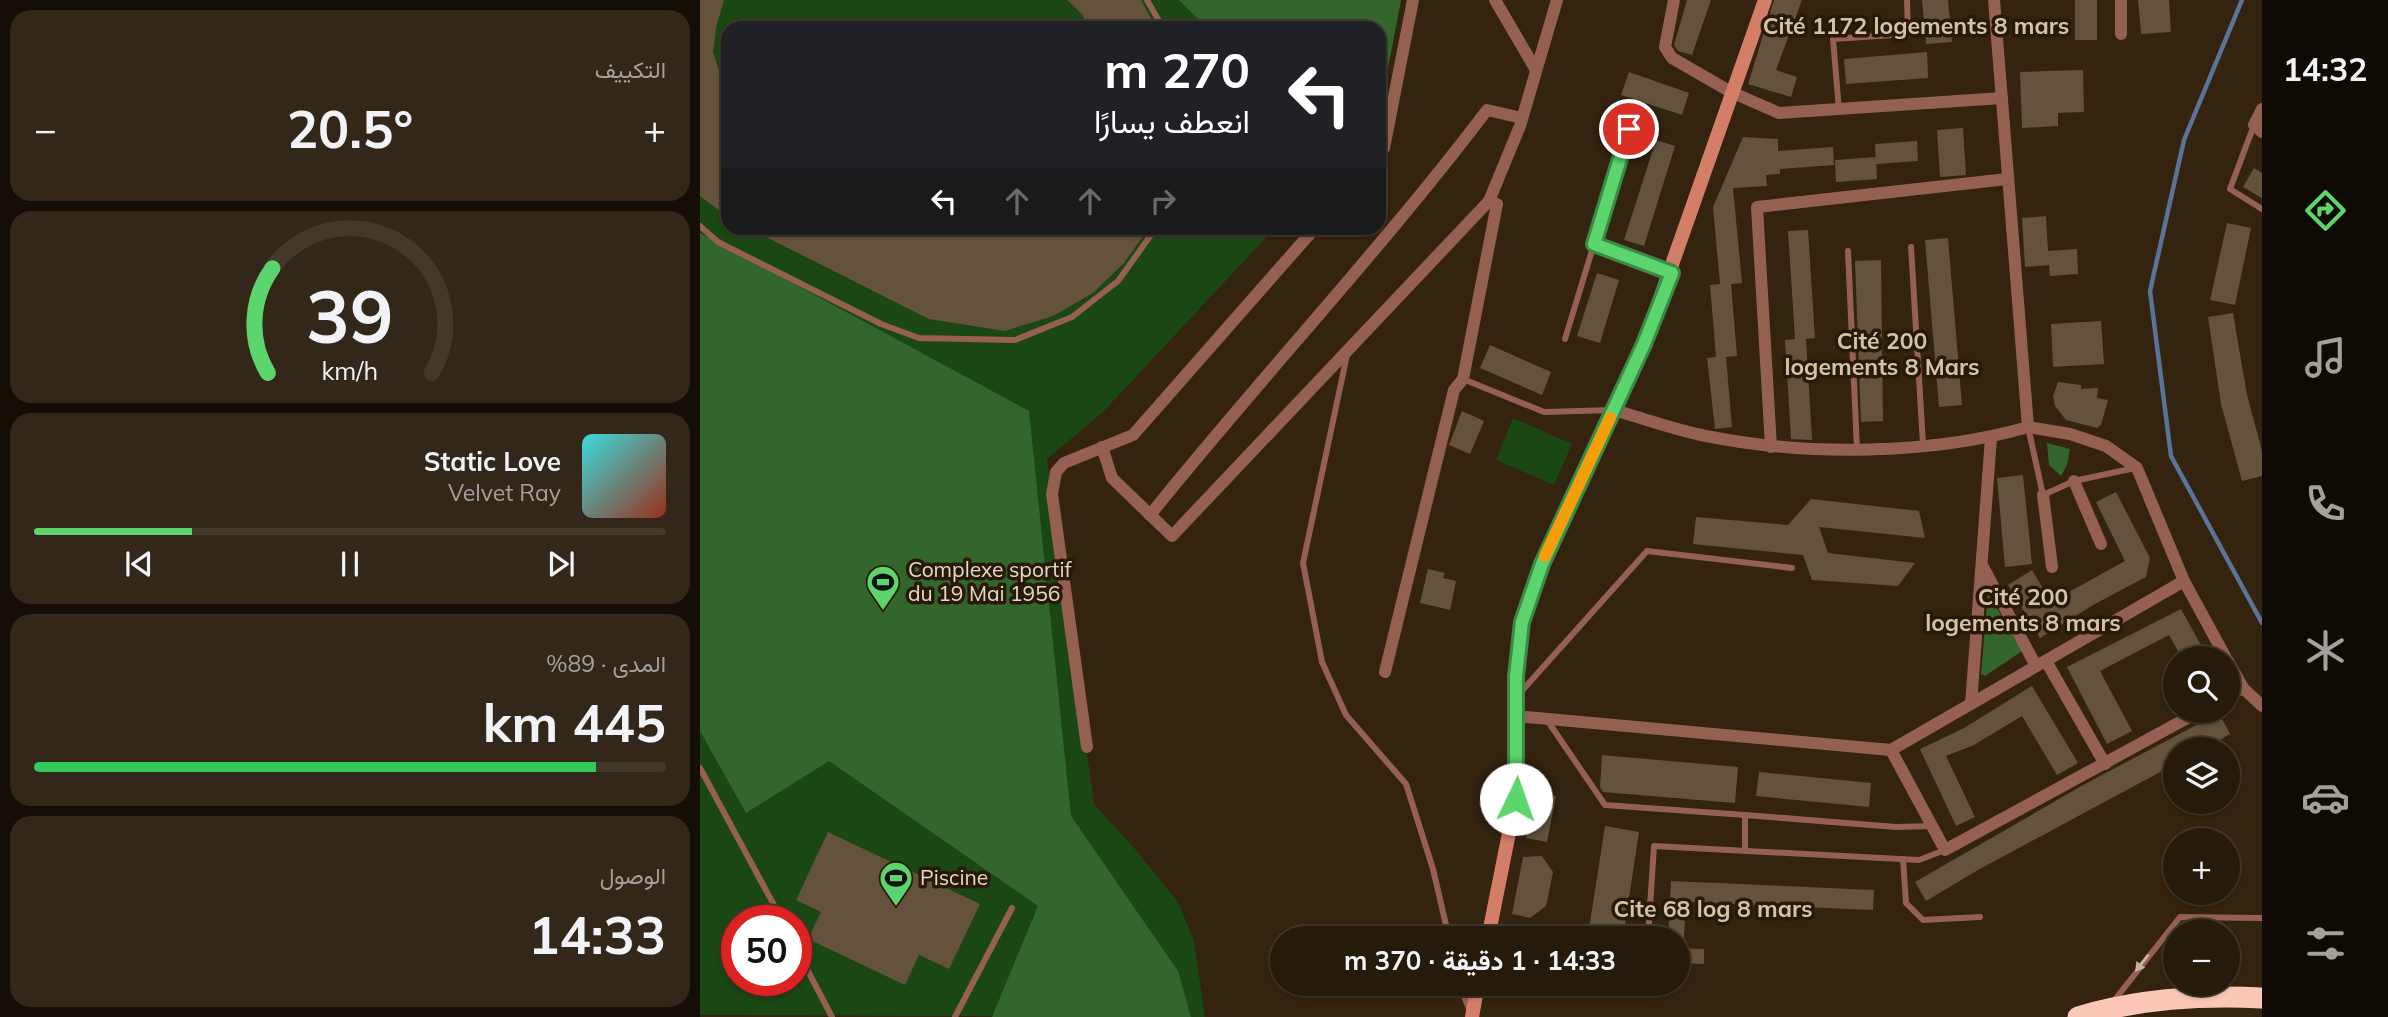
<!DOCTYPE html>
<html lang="ar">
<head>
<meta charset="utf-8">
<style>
  :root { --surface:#261a0b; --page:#322719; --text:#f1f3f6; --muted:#a4a19d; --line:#42382c; --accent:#5cd56d }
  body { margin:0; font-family:Mulish,Vazirmatn,sans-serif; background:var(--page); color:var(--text); direction:rtl; height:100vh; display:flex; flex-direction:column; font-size:26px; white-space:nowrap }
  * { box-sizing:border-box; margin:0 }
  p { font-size:23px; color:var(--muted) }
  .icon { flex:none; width:38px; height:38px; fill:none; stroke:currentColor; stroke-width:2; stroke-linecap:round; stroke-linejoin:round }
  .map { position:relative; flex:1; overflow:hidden; direction:ltr }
  .sheet { display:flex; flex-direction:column; gap:10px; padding:10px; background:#150e06; width:700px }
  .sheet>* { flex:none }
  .hud { position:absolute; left:21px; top:21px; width:665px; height:214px; border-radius:21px; box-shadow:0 2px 5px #0004,0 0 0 2px var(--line); direction:rtl; background:#202124; color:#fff; overflow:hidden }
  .fabs { position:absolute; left:1463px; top:646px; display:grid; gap:14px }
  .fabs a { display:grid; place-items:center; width:77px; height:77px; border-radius:50%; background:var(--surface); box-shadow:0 2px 5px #0004,0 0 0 2px var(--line); font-size:35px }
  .speed { position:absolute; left:21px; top:905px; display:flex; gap:14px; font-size:35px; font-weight:700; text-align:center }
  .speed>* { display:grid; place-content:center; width:91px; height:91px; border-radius:50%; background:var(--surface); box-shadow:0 2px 5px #0004,0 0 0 2px var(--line); line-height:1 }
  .speed .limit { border:10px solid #d22; background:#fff; color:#111 }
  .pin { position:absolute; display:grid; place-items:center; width:60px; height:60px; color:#fff; margin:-30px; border:4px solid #fff; border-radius:50%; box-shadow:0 2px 7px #0007 }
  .me { position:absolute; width:77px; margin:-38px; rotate:3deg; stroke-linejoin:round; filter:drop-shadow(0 0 5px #0008) }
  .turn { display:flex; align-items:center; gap:24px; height:147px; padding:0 21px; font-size:32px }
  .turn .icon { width:91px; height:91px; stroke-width:2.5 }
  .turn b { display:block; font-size:49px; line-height:60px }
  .lanes { display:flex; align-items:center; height:66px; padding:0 21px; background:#0003; justify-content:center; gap:35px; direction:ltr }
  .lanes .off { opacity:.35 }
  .big { font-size:52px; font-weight:700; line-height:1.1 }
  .sheet .widget { flex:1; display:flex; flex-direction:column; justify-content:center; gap:10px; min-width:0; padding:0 24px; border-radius:21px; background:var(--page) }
  .sheet .dial { align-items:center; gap:0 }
  .dial svg { height:182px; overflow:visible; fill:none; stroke:var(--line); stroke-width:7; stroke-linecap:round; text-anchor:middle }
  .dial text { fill:var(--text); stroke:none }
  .song { display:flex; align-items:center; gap:21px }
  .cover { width:84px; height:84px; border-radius:10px; background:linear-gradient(135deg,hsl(180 70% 55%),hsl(10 70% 35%)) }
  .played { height:7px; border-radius:4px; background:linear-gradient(90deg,var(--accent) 25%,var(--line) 25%) }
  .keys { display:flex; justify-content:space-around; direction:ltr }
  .heat { display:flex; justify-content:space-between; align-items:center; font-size:38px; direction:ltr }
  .charge { height:10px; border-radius:5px; background:linear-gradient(90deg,#34c759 89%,var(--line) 0) }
  .trip { position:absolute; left:570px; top:926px; width:420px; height:70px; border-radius:35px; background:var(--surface); box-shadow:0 2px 5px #0004,0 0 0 2px var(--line); font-weight:700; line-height:70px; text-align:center; direction:rtl }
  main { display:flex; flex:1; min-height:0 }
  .menu { display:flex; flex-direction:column; width:126px; justify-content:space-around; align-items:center; background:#0f0a04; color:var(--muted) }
  .menu .icon { width:49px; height:49px }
  .menu .on { color:var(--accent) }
  .menu b { font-size:32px; color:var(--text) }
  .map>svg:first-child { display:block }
  .green { fill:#1a4713; fill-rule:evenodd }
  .forest { fill:#33662c }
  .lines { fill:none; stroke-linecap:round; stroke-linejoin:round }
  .stream { stroke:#5a7498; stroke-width:4.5 }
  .building { fill:#64523d }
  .lane { stroke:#955f51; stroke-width:6 }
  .street { stroke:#955f51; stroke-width:12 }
  .secondary { stroke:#d47e68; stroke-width:14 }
  .highway { stroke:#fdc7b8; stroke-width:21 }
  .oneway { fill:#cbb4a7 }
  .route-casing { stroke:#3c8a47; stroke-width:18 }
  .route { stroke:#5cd56d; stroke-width:12 }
  .slow { stroke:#f59e0b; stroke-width:12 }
  .labels { text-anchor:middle; stroke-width:7; stroke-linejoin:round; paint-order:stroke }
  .poi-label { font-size:21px; fill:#e2d8cc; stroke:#281a06; text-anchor:start }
  .neighbourhood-label { font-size:23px; font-weight:bold; fill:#d6c2aa; stroke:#281a06 }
</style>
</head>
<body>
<main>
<nav class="menu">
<b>14:32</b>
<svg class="icon on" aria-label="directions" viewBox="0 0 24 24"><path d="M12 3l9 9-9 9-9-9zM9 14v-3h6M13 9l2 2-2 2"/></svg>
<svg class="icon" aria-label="music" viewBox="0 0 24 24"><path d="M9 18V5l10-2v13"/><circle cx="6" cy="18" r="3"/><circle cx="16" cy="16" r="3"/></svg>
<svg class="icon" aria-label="phone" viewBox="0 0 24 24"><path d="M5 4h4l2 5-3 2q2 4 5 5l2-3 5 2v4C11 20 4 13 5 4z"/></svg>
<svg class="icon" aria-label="climate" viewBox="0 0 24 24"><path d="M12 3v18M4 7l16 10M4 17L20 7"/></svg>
<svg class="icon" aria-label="car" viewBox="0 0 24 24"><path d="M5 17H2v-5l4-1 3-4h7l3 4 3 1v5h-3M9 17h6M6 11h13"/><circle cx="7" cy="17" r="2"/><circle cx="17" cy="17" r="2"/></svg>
<svg class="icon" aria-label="filters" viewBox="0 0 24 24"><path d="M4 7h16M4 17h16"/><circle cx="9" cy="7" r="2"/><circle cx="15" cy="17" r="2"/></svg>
</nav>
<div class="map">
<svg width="1562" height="1017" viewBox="0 0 1562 1017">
  <rect width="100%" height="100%" fill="#33230f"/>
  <g class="green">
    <path d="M 0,0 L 701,0 L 679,115 L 679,28 L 28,28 L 28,228 L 575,228 L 403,412 L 347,459 L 394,804 L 435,849 L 478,902 L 494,941 L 505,1017 L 0,1015 ZM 37,920 L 96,920 L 96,980 L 37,980 Z"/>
    <polygon points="813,418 872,444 854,485 796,460"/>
  </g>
  <g class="forest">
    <polygon points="479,0 701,0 679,115 679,28 499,28 498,19"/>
    <polygon points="0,233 329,411 371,816 478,971 491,1017 292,1017 338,906 129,761 46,813 0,731"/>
    <polygon points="1347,443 1370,449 1367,465 1361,476 1349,465"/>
    <polygon points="1288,593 1322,651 1285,676 1281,674"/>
  </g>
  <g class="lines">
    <polyline class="stream" points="1542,0 1484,140 1450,291 1471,456 1562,623"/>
  </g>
  <g class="building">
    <polygon points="0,0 24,0 16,28 13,52 28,99 28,217 0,196"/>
    <polygon points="367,0 441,0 456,28 388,28 382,14"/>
    <polygon points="987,0 1011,0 992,55 978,51 974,45"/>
    <polygon points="1074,0 1102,0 1076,70 1097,77 1091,97 1048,84"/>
    <polygon points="1222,0 1248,0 1252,42 1226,44"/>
    <rect x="1375" y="0" width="22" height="40"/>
    <polygon points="1438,0 1469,0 1471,32 1441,34"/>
    <polygon points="1227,52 1228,78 1146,84 1144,59"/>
    <polygon points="1383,70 1384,112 1358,113 1358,126 1322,128 1320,72"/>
    <polygon points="929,72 989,93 982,115 921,95"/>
    <polygon points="1263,128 1266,175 1240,177 1237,130"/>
    <polygon points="1043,137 1078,139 1078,151 1133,147 1134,165 1080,169 1080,174 1066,175 1067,186 1033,188 1042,283 1031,284 1037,356 1026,357 1032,427 1015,429 1007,358 1016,357 1010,285 1020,284 1013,207"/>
    <polygon points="956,140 975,146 944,246 924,240"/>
    <polygon points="1217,141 1218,161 1176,164 1175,144"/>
    <polygon points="1176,157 1177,179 1136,182 1135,160"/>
    <polygon points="1554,168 1562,173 1562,198 1543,187"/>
    <polygon points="1346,216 1348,251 1377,249 1378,274 1350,276 1349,265 1325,267 1322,218"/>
    <polygon points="1527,223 1551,228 1535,305 1510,300"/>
    <polygon points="48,228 449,228 424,263 393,293 353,316 305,331 229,319"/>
    <polygon points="1108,230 1115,338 1106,339 1112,440 1091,439 1085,340 1095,339 1088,231"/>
    <polygon points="1248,238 1262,405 1239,407 1225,240"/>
    <polygon points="1181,260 1183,421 1161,422 1155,261"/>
    <polygon points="897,273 919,280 900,343 877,336"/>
    <polygon points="1533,313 1547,395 1562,451 1562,476 1542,481 1521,404 1508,317"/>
    <polygon points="1401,321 1404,364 1353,367 1351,324"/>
    <polygon points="790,345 851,372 842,395 780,368"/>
    <polygon points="1358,382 1381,385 1381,389 1398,388 1397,398 1408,400 1401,425 1397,428 1366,420 1355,406 1353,396"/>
    <polygon points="762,411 784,421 770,454 749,445"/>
    <polygon points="1323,475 1332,564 1305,567 1297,478"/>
    <polygon points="1416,492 1450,558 1446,577 1393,605 1340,638 1308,585 1332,570 1351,602 1425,561 1396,502"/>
    <polygon points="1111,499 1219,511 1225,538 1119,527 1128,553 1215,563 1198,586 1112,580 1103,555 993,544 996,517 1088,525"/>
    <polygon points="728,569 745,573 743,578 756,581 750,610 720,603"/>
    <polygon points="1481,609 1508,658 1482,658 1469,635 1400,671 1432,731 1407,744 1367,667"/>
    <polygon points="1332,686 1378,763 1357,775 1322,716 1274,745 1246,756 1275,817 1256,826 1220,749 1264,728"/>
    <polygon points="1519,713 1530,734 1503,749 1475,749 1475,764 1278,870 1226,901 1215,882 1385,784"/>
    <polygon points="902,755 1038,767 1035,803 903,792 900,787"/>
    <polygon points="1059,772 1171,783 1169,807 1056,796"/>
    <polygon points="835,792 856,796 847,842 826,838"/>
    <polygon points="905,826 939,832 923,938 890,938 889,929"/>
    <polygon points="128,832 280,904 249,969 219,955 205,985 108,939 121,912 96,900"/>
    <polygon points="842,856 853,872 846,906 830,918 812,914 823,857"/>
    <polygon points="971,881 1174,890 1173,910 986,902 984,938 968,938"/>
    <polygon points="978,948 1004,949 1004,964 978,963"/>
    <polygon points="798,984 832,984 815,998 796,994"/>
  </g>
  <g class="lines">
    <g class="lane">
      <polyline points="447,0 463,28"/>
      <polyline points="1139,110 1133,39 1208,34 1207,0"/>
      <polyline points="1554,125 1530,189 1562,209"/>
      <polyline points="0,226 18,242 181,324 219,338 315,340 372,317 418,281 456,228"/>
      <polyline points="894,244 967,272"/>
      <polyline points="1211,247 1223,444"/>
      <polyline points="1148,251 1157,449"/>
      <polyline points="865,339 929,129"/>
      <polyline points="647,355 603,563 622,662 646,715 706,784 733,869 749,938"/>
      <polyline points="763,379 844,412 912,410"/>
      <polyline points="1328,427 1343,495 1374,481 1435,468"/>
      <polyline points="820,693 947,551 1092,568"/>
      <polyline points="847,720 905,805 1045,815"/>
      <polyline points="0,768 82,920"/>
      <polyline points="1045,851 1045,815 1196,827 1232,826"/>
      <polyline points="1203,859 1206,903 1223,920 1280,917"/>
      <polyline points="948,938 954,846 1219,860 1245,850"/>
      <polyline points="96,948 132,1017"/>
      <polyline points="759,984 770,1011"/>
      <polyline points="1413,1002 1480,917 1562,918"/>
      <polyline points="255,1017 312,908"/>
    </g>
    <g class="street">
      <polyline points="795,0 836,70"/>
      <polyline points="974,0 965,47 972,58 1031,92 1079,113 1302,98"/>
      <polyline points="1421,34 1421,0"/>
      <polyline points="1562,109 1554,125 1562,132"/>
      <polyline points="679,154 684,148 713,0"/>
      <path d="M 914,410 C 945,419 975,430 1006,436 C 1105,456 1231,455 1328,427 L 1294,0"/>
      <polyline points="1328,427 1370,434 1406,446 1437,468 1484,581 1526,658"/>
      <polyline points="402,447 412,478 472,536 789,201"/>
      <polyline points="1071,447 1057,207 1307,179"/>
      <polyline points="1374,481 1401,544"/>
      <polyline points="1343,495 1352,567"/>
      <path d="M 450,515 C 560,378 681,250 787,110 L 822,118"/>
      <polyline points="1282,565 1336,666"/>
      <polyline points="1346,661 1405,764"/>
      <polyline points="1528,661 1543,688 1562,706"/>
      <polyline points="685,672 754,390 763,379 797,204 789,201 820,126 857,0"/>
      <polyline points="1528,696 1543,688"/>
      <polyline points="1271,704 1291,438"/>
      <polyline points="816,716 1191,750 1484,581"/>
      <polyline points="387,747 352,494 356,472 364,463 433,435 615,228"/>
      <polyline points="1191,750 1245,850 1502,710"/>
    </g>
    <g class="secondary">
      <polyline points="788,938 816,798 816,676 822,622 842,564 944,344 1065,0"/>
      <polyline points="772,1017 778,984"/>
    </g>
    <path class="highway" d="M 1378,1017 C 1437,999 1501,995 1562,998"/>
  </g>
  <defs><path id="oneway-solid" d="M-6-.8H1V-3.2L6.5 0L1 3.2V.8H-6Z" transform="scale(1.75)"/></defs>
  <use class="oneway" href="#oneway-solid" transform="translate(1442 963) rotate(128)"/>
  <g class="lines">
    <defs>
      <polyline id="route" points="816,799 816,676 822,622 842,564 944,344 972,273 894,244 929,129"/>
    </defs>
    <use href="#route" class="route-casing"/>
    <use href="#route" class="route"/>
    <polyline class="slow" points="845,556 910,418"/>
  </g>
  <defs>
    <symbol id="stadium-pin" viewBox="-11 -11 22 30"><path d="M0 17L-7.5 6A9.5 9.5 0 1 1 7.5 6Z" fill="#5cd56d" stroke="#281a06"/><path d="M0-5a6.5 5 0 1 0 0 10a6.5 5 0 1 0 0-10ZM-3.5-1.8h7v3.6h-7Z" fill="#111"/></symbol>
  </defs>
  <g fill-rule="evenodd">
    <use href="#stadium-pin" x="164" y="563" width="38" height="52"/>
    <use href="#stadium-pin" x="177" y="859" width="38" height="52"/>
  </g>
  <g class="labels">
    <g class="poi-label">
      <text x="208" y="577">Complexe sportif<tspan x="208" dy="24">du 19 Mai 1956</tspan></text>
      <text x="220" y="885">Piscine</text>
    </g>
    <g class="neighbourhood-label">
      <text x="1216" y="34">Cité 1172 logements 8 mars</text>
      <text x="1182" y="349">Cité 200<tspan x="1182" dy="26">logements 8 Mars</tspan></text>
      <text x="1323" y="605">Cité 200<tspan x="1323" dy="26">logements 8 mars</tspan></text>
      <text x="1013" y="917">Cite 68 log 8 mars</text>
    </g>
  </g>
</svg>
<div class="fabs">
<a><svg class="icon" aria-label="search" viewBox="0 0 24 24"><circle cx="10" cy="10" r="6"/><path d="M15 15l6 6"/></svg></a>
<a><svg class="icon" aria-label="layers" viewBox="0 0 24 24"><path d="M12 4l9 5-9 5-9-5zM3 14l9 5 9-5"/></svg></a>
<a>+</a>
<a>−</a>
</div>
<div class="speed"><div class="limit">50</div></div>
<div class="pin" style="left:929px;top:129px;background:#d93025"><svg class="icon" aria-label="arrive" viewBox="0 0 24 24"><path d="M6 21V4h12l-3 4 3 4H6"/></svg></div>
<svg class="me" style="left:816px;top:799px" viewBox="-20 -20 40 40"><circle r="19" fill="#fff"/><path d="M0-13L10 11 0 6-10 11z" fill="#5cd56d"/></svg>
<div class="trip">14:33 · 1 دقيقة · 370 m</div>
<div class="hud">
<div class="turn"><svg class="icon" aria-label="left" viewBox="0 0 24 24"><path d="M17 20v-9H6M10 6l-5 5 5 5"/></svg><div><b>270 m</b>انعطف يسارًا</div></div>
<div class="lanes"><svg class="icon" aria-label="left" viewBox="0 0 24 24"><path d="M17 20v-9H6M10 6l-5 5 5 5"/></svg><svg class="icon off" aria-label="ahead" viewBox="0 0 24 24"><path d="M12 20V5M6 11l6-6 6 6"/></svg><svg class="icon off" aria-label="ahead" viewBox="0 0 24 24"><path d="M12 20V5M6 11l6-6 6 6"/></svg><svg class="icon off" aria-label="right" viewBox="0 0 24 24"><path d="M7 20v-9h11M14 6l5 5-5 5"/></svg></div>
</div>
</div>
<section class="sheet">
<div class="widget"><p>التكييف</p>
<div class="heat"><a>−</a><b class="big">20.5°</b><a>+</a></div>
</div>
<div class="widget dial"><svg viewBox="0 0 100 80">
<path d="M14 69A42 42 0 1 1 86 69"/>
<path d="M14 69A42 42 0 0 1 16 23" stroke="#5cd56d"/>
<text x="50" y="56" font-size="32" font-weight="700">39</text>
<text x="50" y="72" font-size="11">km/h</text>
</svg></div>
<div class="widget">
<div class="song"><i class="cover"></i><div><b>Static Love</b><p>Velvet Ray</p></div></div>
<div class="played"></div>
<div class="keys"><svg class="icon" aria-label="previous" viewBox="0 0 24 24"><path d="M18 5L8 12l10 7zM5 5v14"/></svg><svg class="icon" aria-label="pause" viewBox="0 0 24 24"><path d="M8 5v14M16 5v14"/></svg><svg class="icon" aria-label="next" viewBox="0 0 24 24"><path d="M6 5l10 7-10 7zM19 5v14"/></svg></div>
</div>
<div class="widget"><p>المدى · 89%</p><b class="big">445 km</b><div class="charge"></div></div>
<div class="widget"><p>الوصول</p><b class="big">14:33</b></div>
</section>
</main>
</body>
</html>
